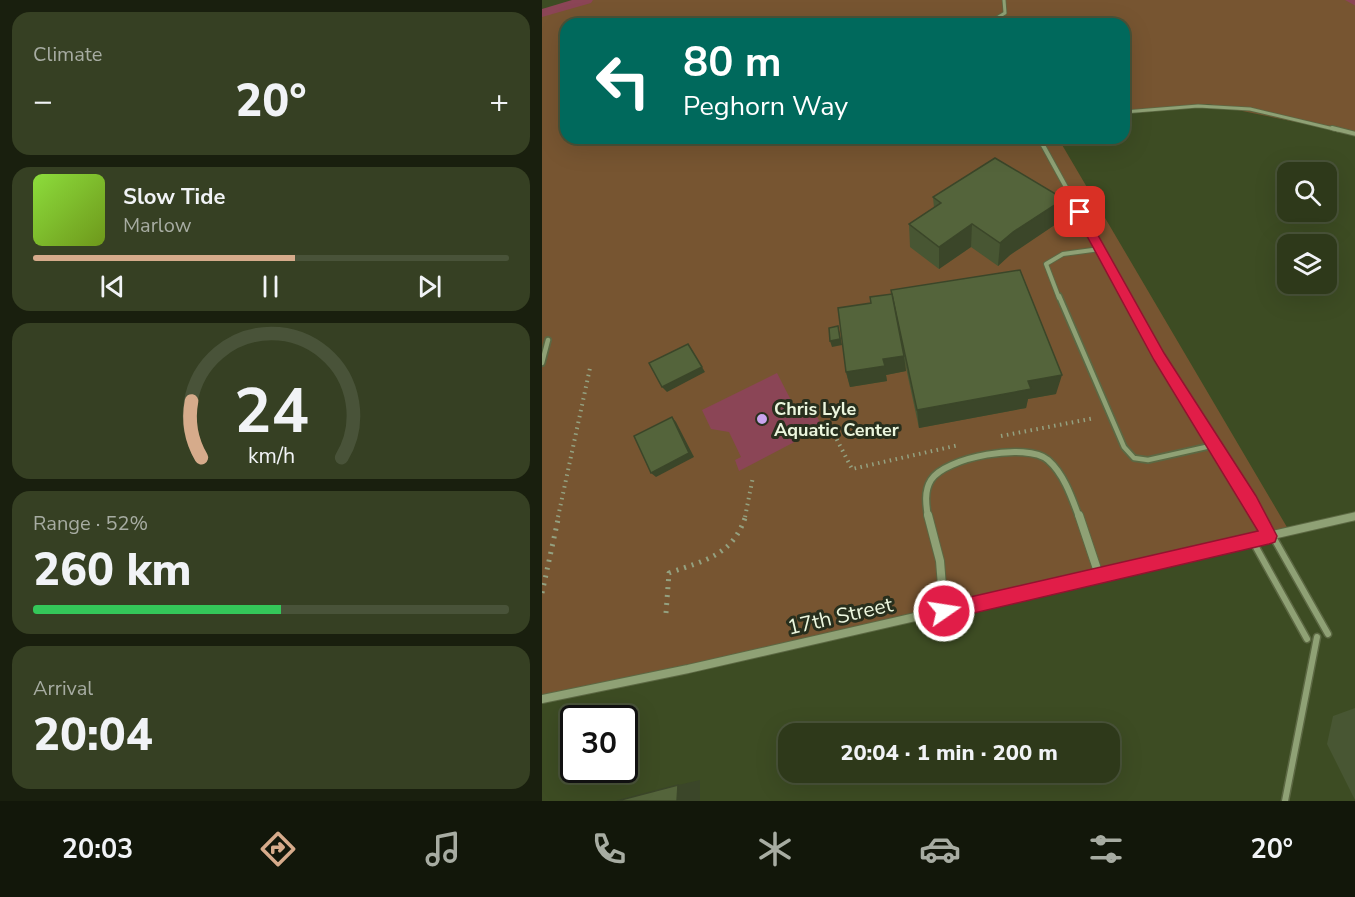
<!DOCTYPE html>
<html lang="en">
<head>
<meta charset="utf-8">
<style>
  :root { --surface:#2e391a; --page:#364023; --text:#f1f3f6; --muted:#a7aca2; --line:#495339; --accent:#d6ab8b }
  body { margin:0; font-family:"Nunito Sans",sans-serif; background:var(--page); color:var(--text); height:100vh; display:flex; flex-direction:column; font-size:22px; white-space:nowrap }
  * { box-sizing:border-box; margin:0 }
  p { font-size:20px; color:var(--muted) }
  .icon { flex:none; width:33px; height:33px; fill:none; stroke:currentColor; stroke-width:2; stroke-linecap:round; stroke-linejoin:round }
  .map { position:relative; flex:1; overflow:hidden }
  .side { display:flex; flex-direction:column; gap:12px; padding:12px; background:#191f0e; width:542px }
  .side>* { flex:none }
  .banner { position:absolute; left:18px; top:18px; width:570px; height:126px; border-radius:18px; box-shadow:0 6px 24px #0002,0 0 0 2px var(--line); background:#00695c; color:#fff; overflow:hidden }
  .fabs { position:absolute; left:735px; top:162px; display:grid; gap:12px }
  .fabs a { display:grid; place-items:center; width:60px; height:60px; border-radius:12px; background:var(--surface); box-shadow:0 6px 24px #0002,0 0 0 2px var(--line); font-size:30px }
  .speed { position:absolute; left:18px; top:705px; display:flex; gap:12px; font-size:30px; font-weight:700; text-align:center }
  .speed>* { display:grid; place-content:center; width:78px; height:78px; border-radius:50%; background:var(--surface); box-shadow:0 6px 24px #0002,0 0 0 2px var(--line); line-height:1 }
  .speed .limit { border:3px solid #111; border-radius:9px; background:#fff; color:#111 }
  .pin { position:absolute; display:grid; place-items:center; width:51px; height:51px; color:#fff; margin:-26px; border-radius:12px; box-shadow:0 3px 9px #0006 }
  .me { position:absolute; width:66px; margin:-33px; rotate:77deg; stroke-linejoin:round; filter:drop-shadow(0 0 4px #0008) }
  .turn { display:flex; align-items:center; gap:21px; height:126px; padding:0 24px; font-size:27px }
  .turn .icon { width:78px; height:78px; stroke-width:2.5 }
  .turn b { display:block; font-size:42px; line-height:51px }
  .big { font-size:45px; font-weight:800; line-height:1.1 }
  .side .widget { flex:1; display:flex; flex-direction:column; justify-content:center; gap:9px; min-width:0; padding:0 21px; border-radius:18px; background:var(--page) }
  .side .dial { align-items:center; gap:0 }
  .dial svg { height:156px; overflow:visible; fill:none; stroke:var(--line); stroke-width:7; stroke-linecap:round; text-anchor:middle }
  .dial text { fill:var(--text); stroke:none }
  .song { display:flex; align-items:center; gap:18px }
  .cover { width:72px; height:72px; border-radius:9px; background:linear-gradient(135deg,hsl(90 70% 55%),hsl(80 70% 35%)) }
  .played { height:6px; border-radius:3px; background:linear-gradient(90deg,var(--accent) 55%,var(--line) 55%) }
  .keys { display:flex; justify-content:space-around; direction:ltr }
  .heat { display:flex; justify-content:space-between; align-items:center; font-size:33px; direction:ltr }
  .charge { height:9px; border-radius:4px; background:linear-gradient(90deg,#34c759 52%,var(--line) 0) }
  .trip { position:absolute; left:236px; top:723px; width:342px; height:60px; border-radius:18px; background:var(--surface); box-shadow:0 6px 24px #0002,0 0 0 2px var(--line); font-weight:800; line-height:60px; text-align:center }
  .tab-bar { display:flex; height:96px; justify-content:space-around; align-items:center; background:#12170a; color:var(--muted) }
  .tab-bar .icon { width:42px; height:42px }
  .tab-bar .on { color:var(--accent) }
  .tab-bar b { font-size:27px; color:var(--text) }
  main { display:flex; flex:1; min-height:0 }
  .map>svg:first-child { display:block }
  .green { fill:#775531 }
  .water { fill:#8b4556 }
  .lines { fill:none; stroke-linecap:round; stroke-linejoin:round }
  .canal { fill:#8b4556; fill-rule:evenodd }
  .service-far3-casing { stroke:#5c6843; stroke-width:4.5 }
  .service-far2-casing { stroke:#5c6843; stroke-width:6 }
  .service-far1-casing { stroke:#5c6843; stroke-width:8 }
  .service-casing { stroke:#5c6843; stroke-width:9 }
  .minor-far1-casing { stroke:#5c6843; stroke-width:9 }
  .minor-casing { stroke:#5c6843; stroke-width:10 }
  .path-far1 { stroke:#94a180; stroke-width:4; stroke-dasharray:1.5 4.5; stroke-linecap:butt }
  .path { stroke:#94a180; stroke-width:5; stroke-dasharray:2 6; stroke-linecap:butt }
  .service-far3 { stroke:#8fa175; stroke-width:3 }
  .service-far2 { stroke:#8fa175; stroke-width:4 }
  .service-far1 { stroke:#8fa175; stroke-width:4.5 }
  .service { stroke:#8fa175; stroke-width:6 }
  .minor-far1 { stroke:#8fa175; stroke-width:6 }
  .minor { stroke:#8fa175; stroke-width:8 }
  .wall { fill:#485633 }
  .shaded-wall { fill:#3b4629 }
  .building { fill:#54643b; stroke:#3b4629; stroke-width:1.5 }
  .route { fill:#e11d48; stroke:#92132f; stroke-width:1.5 }
  .poi-dot { fill:#c9a5ee; stroke:#282f1d; stroke-width:2 }
  .labels { text-anchor:middle; stroke-width:6; stroke-linejoin:round; paint-order:stroke }
  .poi-label { font-size:18px; font-weight:bold; fill:#ecf6de; stroke:#282f1d; text-anchor:start }
  .near-street-label { font-size:21px; fill:#ecf6de; stroke:#282f1d }
</style>
</head>
<body>
<main>
<section class="side">
<div class="widget"><p>Climate</p>
<div class="heat"><a>−</a><b class="big">20°</b><a>+</a></div>
</div>
<div class="widget">
<div class="song"><i class="cover"></i><div><b>Slow Tide</b><p>Marlow</p></div></div>
<div class="played"></div>
<div class="keys"><svg class="icon" aria-label="previous" viewBox="0 0 24 24"><path d="M18 5L8 12l10 7zM5 5v14"/></svg><svg class="icon" aria-label="pause" viewBox="0 0 24 24"><path d="M8 5v14M16 5v14"/></svg><svg class="icon" aria-label="next" viewBox="0 0 24 24"><path d="M6 5l10 7-10 7zM19 5v14"/></svg></div>
</div>
<div class="widget dial"><svg viewBox="0 0 100 80">
<path d="M14 69A42 42 0 1 1 86 69"/>
<path d="M14 69A42 42 0 0 1 9 40" stroke="#d6ab8b"/>
<text x="50" y="56" font-size="32" font-weight="700">24</text>
<text x="50" y="72" font-size="11">km/h</text>
</svg></div>
<div class="widget"><p>Range · 52%</p><b class="big">260 km</b><div class="charge"></div></div>
<div class="widget"><p>Arrival</p><b class="big">20:04</b></div>
</section>
<div class="map">
<svg width="814" height="801" viewBox="0 0 814 801">
  <rect width="100%" height="100%" fill="#3d4c23"/>
  <polygon class="green" points="36,0 813,0 813,134 666,104 582,112 582,24 24,24 24,138 516,138 749,534 0,699 0,11"/>
  <polygon class="water" points="235,373 254,410 271,410 281,427 197,471 193,460 199,457 187,432 169,429 160,410"/>
  <g class="lines">
    <g class="canal">
      <polygon points="30,0 51,0 49,3 0,17 0,9"/>
      <polygon points="803,0 814,0 814,6"/>
    </g>
    <defs>
      <g id="service-far3">
        <polyline points="445,24 463,13 462,0"/>
        <polyline points="582,112 656,106 708,109 796,130"/>
      </g>
      <g id="service-far2">
        <polyline points="790,128 814,134"/>
        <polyline points="497,138 585,298"/>
        <polyline points="517,298 504,264 521,254 558,249"/>
      </g>
      <g id="service-far1">
        <polyline points="517,296 582,447 592,458 606,460 673,445"/>
        <polyline points="584,296 617,357 716,517"/>
        <polyline points="0,363 6,340"/>
      </g>
      <g id="service">
        <polyline points="715,515 727,536"/>
        <polyline points="730,535 786,634"/>
        <polyline points="710,540 765,639"/>
        <polyline points="743,801 775,637"/>
      </g>
      <g id="minor-far1">
        <path d="M 386,517 C 384,505 382,491 389,480 C 403,457 485,442 506,460 C 522,474 530,498 537,517"/>
        <polyline points="811,517 814,516"/>
      </g>
      <g id="minor">
        <polyline points="386,515 398,561 402,611"/>
        <polyline points="537,515 557,575"/>
        <polyline points="0,699 146,669 814,516"/>
      </g>
    </defs>
    <use href="#service-far3" class="service-far3-casing"/>
    <use href="#service-far2" class="service-far2-casing"/>
    <use href="#service-far1" class="service-far1-casing"/>
    <use href="#service" class="service-casing"/>
    <use href="#minor-far1" class="minor-far1-casing"/>
    <use href="#minor" class="minor-casing"/>
    <g class="path-far1">
      <polyline points="292,434 310,469 417,445"/>
      <polyline points="459,436 553,418"/>
      <polyline points="16,517 48,368"/>
      <polyline points="203,517 211,477"/>
    </g>
    <g class="path">
      <polyline points="0,593 17,515"/>
      <path d="M 124,613 L 127,573 C 163,560 191,556 204,515"/>
    </g>
    <use href="#service-far3" class="service-far3"/>
    <use href="#service-far2" class="service-far2"/>
    <use href="#service-far1" class="service-far1"/>
    <use href="#service" class="service"/>
    <use href="#minor-far1" class="minor-far1"/>
    <use href="#minor" class="minor"/>
  </g>
  <g class="wall">
    <polygon points="391,197 517,222 468,255 456,266 429,247 397,269 368,247 367,224 392,208"/>
    <polygon points="296,308 514,394 486,399 484,408 377,428 363,363 364,371 344,375 345,381 308,387 304,372"/>
    <polygon points="813,708 813,800 785,744 791,716"/>
  </g>
  <g class="shaded-wall">
    <polygon points="522,199 517,222 468,255 456,266 458,243 471,232"/>
    <polygon points="430,224 429,247 397,269 397,247"/>
    <polygon points="296,326 300,345 290,347 288,341"/>
    <polygon points="146,344 163,372 125,392 120,387"/>
    <polygon points="362,356 364,371 344,375 345,381 308,387 304,372 341,359"/>
    <polygon points="520,375 514,394 486,399 484,408 377,428 375,410 486,381"/>
    <polygon points="130,417 134,422 152,457 114,477 109,473"/>
    <polygon points="158,780 158,801 135,801 136,785"/>
  </g>
  <g class="building">
    <polygon points="453,158 522,199 471,232 458,243 430,224 397,247 367,224 399,203 391,197"/>
    <polygon points="478,270 520,375 486,381 489,389 375,410 349,290"/>
    <polygon points="350,294 362,356 341,359 343,366 304,372 296,308 329,303 328,297"/>
    <polygon points="296,326 298,339 288,341 287,328"/>
    <polygon points="146,344 160,367 120,387 107,363"/>
    <polygon points="130,417 147,453 109,473 92,436"/>
    <polygon points="136,785 135,801 75,801"/>
  </g>
  <polygon class="route" points="538,208 543,212 622,353 714,496 735,536 733,542 727,544 402,620 396,617 393,611 396,605 402,603 716,531 612,360 532,212"/>
  <circle class="poi-dot" cx="220" cy="419" r="6"/>
  <g class="labels">
    <g class="poi-label">
      <text x="232" y="415">Chris Lyle<tspan x="232" dy="21">Aquatic Center</tspan></text>
    </g>
    <g class="near-street-label">
      <text transform="translate(298 616) rotate(-13)" y="7">17th Street</text>
    </g>
  </g>
</svg>
<div class="fabs">
<a><svg class="icon" aria-label="search" viewBox="0 0 24 24"><circle cx="10" cy="10" r="6"/><path d="M15 15l6 6"/></svg></a>
<a><svg class="icon" aria-label="layers" viewBox="0 0 24 24"><path d="M12 4l9 5-9 5-9-5zM3 14l9 5 9-5"/></svg></a>
</div>
<div class="speed"><div class="limit">30</div></div>
<div class="pin" style="left:538px;top:212px;background:#d93025"><svg class="icon" aria-label="arrive" viewBox="0 0 24 24"><path d="M6 21V4h12l-3 4 3 4H6"/></svg></div>
<svg class="me" style="left:402px;top:611px" viewBox="-20 -20 40 40"><circle r="17" fill="#e11d48" stroke="#fff" stroke-width="3"/><path d="M0-11L8 9 0 5-8 9z" fill="#fff"/></svg>
<div class="trip">20:04 · 1 min · 200 m</div>
<div class="banner">
<div class="turn"><svg class="icon" aria-label="left" viewBox="0 0 24 24"><path d="M17 20v-9H6M10 6l-5 5 5 5"/></svg><div><b>80 m</b>Peghorn Way</div></div>
</div>
</div>
</main>
<nav class="tab-bar">
<b>20:03</b>
<svg class="icon on" aria-label="directions" viewBox="0 0 24 24"><path d="M12 3l9 9-9 9-9-9zM9 14v-3h6M13 9l2 2-2 2"/></svg>
<svg class="icon" aria-label="music" viewBox="0 0 24 24"><path d="M9 18V5l10-2v13"/><circle cx="6" cy="18" r="3"/><circle cx="16" cy="16" r="3"/></svg>
<svg class="icon" aria-label="phone" viewBox="0 0 24 24"><path d="M5 4h4l2 5-3 2q2 4 5 5l2-3 5 2v4C11 20 4 13 5 4z"/></svg>
<svg class="icon" aria-label="climate" viewBox="0 0 24 24"><path d="M12 3v18M4 7l16 10M4 17L20 7"/></svg>
<svg class="icon" aria-label="car" viewBox="0 0 24 24"><path d="M5 17H2v-5l4-1 3-4h7l3 4 3 1v5h-3M9 17h6M6 11h13"/><circle cx="7" cy="17" r="2"/><circle cx="17" cy="17" r="2"/></svg>
<svg class="icon" aria-label="filters" viewBox="0 0 24 24"><path d="M4 7h16M4 17h16"/><circle cx="9" cy="7" r="2"/><circle cx="15" cy="17" r="2"/></svg>
<b>20°</b>
</nav>
</body>
</html>
